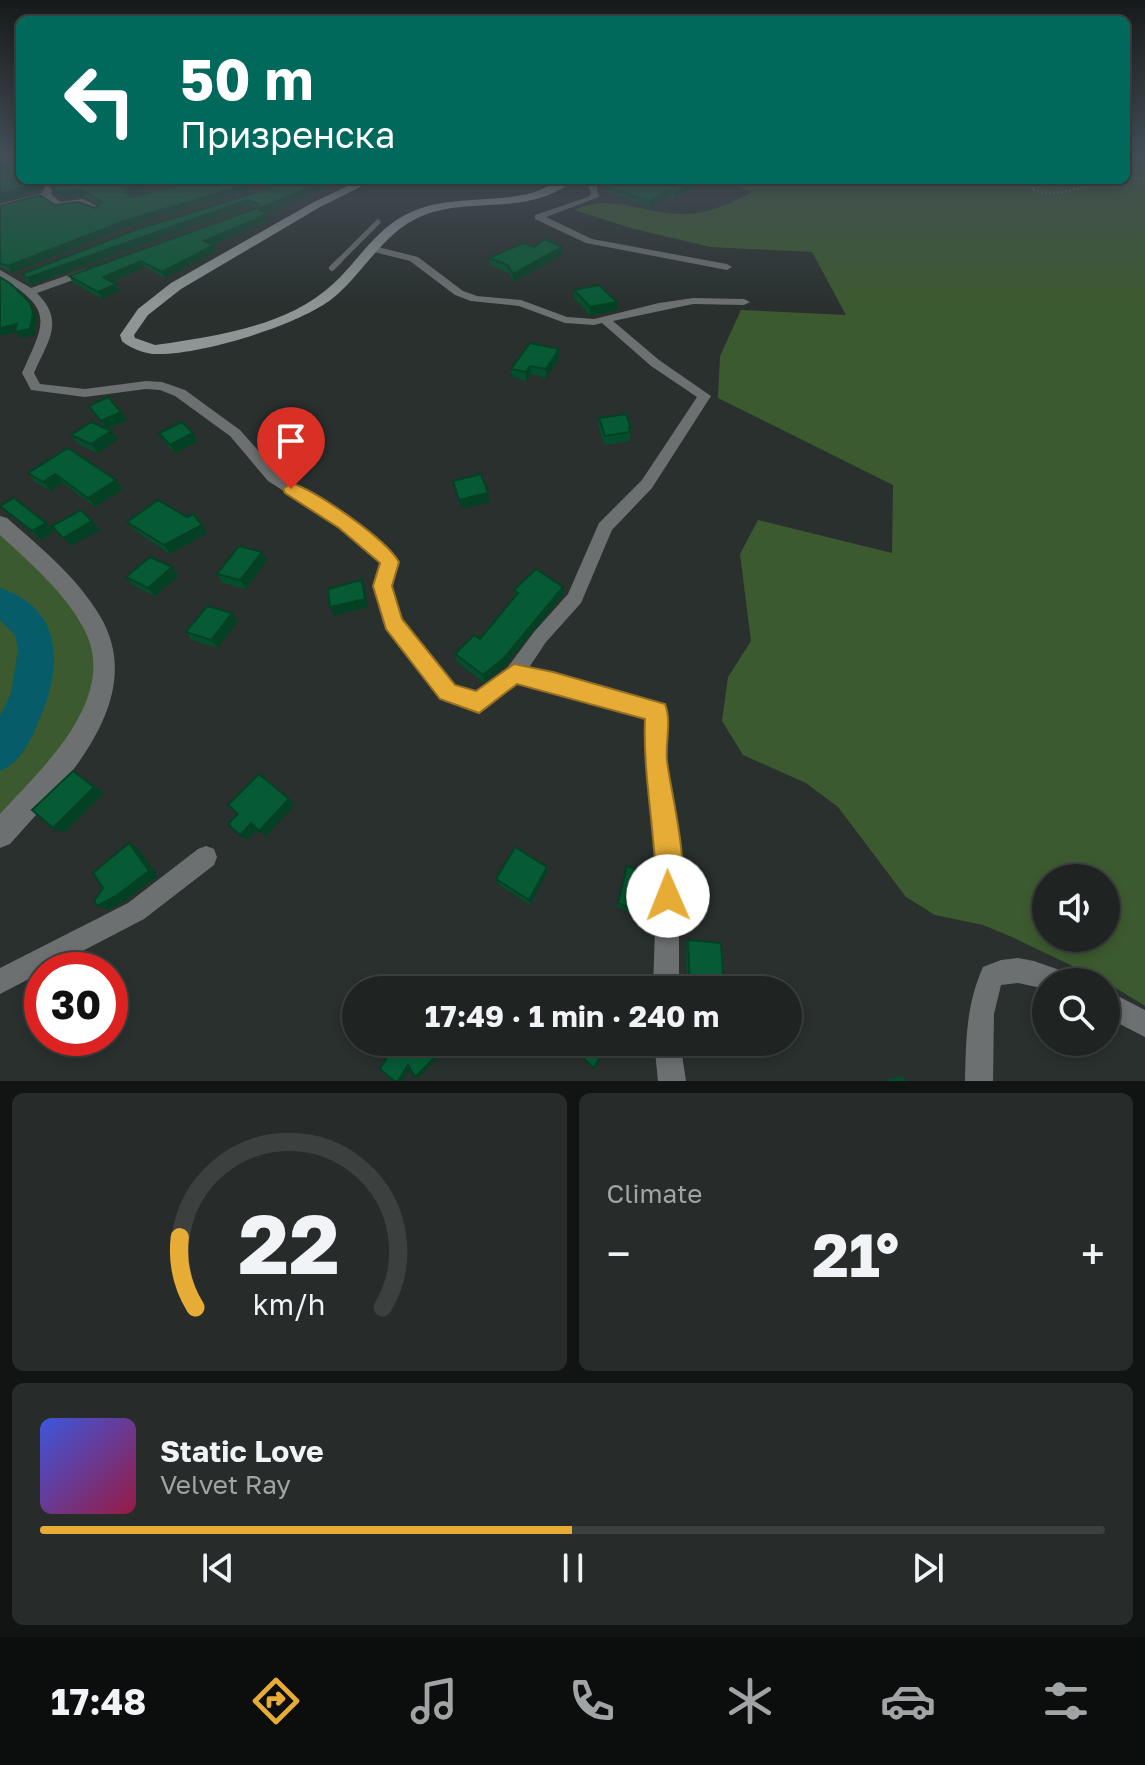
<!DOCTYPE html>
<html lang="en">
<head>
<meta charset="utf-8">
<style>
  :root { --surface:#1f2422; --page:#272c2a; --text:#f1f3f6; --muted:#a1a4a5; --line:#3c4140; --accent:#e6ac36 }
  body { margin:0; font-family:"Golos Text",sans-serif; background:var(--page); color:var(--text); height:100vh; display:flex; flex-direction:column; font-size:30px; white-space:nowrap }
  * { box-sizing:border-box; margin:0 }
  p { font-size:26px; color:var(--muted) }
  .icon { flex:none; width:44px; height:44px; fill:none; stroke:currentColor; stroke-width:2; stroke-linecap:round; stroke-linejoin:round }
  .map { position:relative; height:1081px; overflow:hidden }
  .drawer { display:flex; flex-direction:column; gap:12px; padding:12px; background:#111413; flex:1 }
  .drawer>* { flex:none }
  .top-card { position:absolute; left:16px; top:16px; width:1114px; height:168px; border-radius:12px; box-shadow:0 4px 12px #0003,0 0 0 2px var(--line); background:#00695c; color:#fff; overflow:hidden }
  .tools { position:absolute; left:1032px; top:864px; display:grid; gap:16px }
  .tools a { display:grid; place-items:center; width:88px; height:88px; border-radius:50%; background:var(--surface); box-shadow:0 4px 12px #0003,0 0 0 2px var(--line); font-size:40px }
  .speed { position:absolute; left:24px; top:952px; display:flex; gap:16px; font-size:40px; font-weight:700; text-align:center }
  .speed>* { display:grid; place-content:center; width:104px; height:104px; border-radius:50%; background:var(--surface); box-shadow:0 4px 12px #0003,0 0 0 2px var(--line); line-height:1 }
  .speed .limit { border:12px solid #d22; background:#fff; color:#111 }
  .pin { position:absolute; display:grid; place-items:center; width:68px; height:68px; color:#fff; margin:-82px -34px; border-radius:50% 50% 50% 0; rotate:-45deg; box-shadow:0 0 8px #0007 }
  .pin .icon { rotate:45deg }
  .me { position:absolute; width:88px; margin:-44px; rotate:359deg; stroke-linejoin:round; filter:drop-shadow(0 0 6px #0008) }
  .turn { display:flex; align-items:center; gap:28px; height:168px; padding:0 32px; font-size:36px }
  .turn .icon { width:104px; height:104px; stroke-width:2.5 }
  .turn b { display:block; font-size:56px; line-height:68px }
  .big { font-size:60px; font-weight:700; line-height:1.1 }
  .drawer .widget { flex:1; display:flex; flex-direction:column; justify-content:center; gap:12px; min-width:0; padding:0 28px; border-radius:12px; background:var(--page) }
  .drawer .dial { align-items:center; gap:0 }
  .dial svg { height:208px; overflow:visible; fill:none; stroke:var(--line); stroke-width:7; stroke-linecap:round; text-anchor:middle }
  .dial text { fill:var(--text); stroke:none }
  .song { display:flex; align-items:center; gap:24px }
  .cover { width:96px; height:96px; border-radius:12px; background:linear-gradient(135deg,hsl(230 70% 55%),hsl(340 70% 35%)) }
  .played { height:8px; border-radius:4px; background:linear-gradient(90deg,var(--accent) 50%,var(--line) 50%) }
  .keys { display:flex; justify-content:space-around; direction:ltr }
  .heat { display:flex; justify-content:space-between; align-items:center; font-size:44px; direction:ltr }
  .drawer .tiles { flex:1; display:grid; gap:12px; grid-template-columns:1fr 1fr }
  .widget:last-child { grid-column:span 2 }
  .trip { position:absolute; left:342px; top:976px; width:460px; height:80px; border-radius:40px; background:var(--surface); box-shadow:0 4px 12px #0003,0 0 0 2px var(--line); font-weight:700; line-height:80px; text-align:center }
  .tab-bar { display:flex; height:128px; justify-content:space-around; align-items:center; background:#0c0e0e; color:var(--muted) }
  .tab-bar .icon { width:56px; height:56px }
  .tab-bar .active { color:var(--accent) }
  .tab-bar b { font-size:36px; color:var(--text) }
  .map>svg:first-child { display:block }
  .green { fill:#3c5a2f; fill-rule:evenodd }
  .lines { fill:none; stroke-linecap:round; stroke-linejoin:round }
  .river { fill:#065c69; fill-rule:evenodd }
  .path { stroke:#727876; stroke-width:2; stroke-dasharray:2 2; stroke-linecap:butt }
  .service-far1 { stroke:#6c7070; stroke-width:5 }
  .service { stroke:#6c7070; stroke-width:6 }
  .minor { fill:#6c7070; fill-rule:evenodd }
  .tertiary { fill:#6c7070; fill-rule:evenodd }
  .secondary { fill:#8e9594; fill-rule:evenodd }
  .wall { fill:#054e2d }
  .shaded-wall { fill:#044024 }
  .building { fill:#065b34; stroke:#044024; stroke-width:2 }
  .route { fill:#e6ac36; stroke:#967023; stroke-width:2 }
</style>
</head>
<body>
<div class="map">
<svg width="1145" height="1081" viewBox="0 0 1145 1081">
  <rect width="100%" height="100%" fill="#29302e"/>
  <g class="green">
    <path d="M 1126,155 L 1145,155 L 1145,1006 L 1106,982 L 1012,937 L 983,925 L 935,915 L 906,897 L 838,807 L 806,783 L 743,755 L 722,721 L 728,677 L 751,641 L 740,554 L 758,520 L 892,553 L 893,485 L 718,398 L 720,356 L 741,310 L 846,315 L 812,252 L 710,247 L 631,228 L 574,210 C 612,193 641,213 680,214 C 707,215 729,204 752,192 L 722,180 L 1126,180 ZM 1046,878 L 1106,878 L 1106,938 L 1046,938 Z"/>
    <path d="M 0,523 L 87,615 L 100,688 L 0,834 C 0,813 0,770 0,752 C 2,743 14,735 18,727 C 40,688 51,621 0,602 Z"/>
    <path d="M 0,619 L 26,642 C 28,680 22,695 0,726 Z"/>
  </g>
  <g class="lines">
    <path class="river" d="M 0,588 C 66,610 62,669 38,723 C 29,743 21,762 0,771 L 0,716 L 11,693 L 18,649 L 15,635 L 0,620 Z"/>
    <g class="path">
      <polyline points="1126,177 1145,179"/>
      <path d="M 1036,180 L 1032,190 C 1054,197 1083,189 1103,180"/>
    </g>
    <polyline class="service-far1" points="337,263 378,222"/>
    <polyline class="service" points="332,268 339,261"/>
    <g class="minor">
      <polygon points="48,180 56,180 51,194 60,202 83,199 102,209 97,212 82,205 58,208 44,198 0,210 0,204 42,193"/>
      <polygon points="587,180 595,180 599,197 546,217 592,239 727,264 732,267 727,270 586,243 535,219 535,215 588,197 591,194"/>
      <path d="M 374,246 L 418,257 L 463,291 L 477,296 L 521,300 L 567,317 L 594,319 L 659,303 L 693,298 L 744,299 L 750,302 L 744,305 L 693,304 L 613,321 L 659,360 L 711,396 L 652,488 L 612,530 L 581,603 L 546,642 L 528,669 L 664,706 L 667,712 L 665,757 L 679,865 L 679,990 L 653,990 L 657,865 L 645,757 L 647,718 L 517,683 L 486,709 L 479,712 L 440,698 L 387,628 L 375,586 L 381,563 L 340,527 L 268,481 L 230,436 L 175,396 L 160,390 L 146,389 L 85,397 L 31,390 L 22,373 C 45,322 55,310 0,277 L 0,270 L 31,288 L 85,269 L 93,269 L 93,273 L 37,293 C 66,322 47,342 34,373 L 40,384 L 85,389 L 146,381 L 162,382 L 185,390 L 240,430 L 278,473 L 352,519 L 386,546 L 398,562 L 391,586 L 401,620 L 453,685 L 476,693 L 507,668 L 534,632 L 568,594 L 599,523 L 642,480 L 697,397 L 651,366 L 602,323 L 594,325 L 565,323 L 519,306 L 471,301 L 455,295 L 410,261 L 370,251 L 369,249 Z"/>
      <polygon points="206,846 214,849 217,857 214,865 144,919 0,994 0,968 128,903 198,849"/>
      <path d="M 1018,958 L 1034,961 L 1068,973 L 1072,982 L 1046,982 L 1046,989 L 1018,983 L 1001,985 L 994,1014 L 993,1081 L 965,1081 C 966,1040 966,1005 983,967 L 1001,960 Z"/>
      <polygon points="1106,990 1145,1010 1145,1037 1106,1017"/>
      <polygon points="654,1042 680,1042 686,1081 658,1081"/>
    </g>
    <path class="tertiary" d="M 0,516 L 7,518 C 40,547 77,577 100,616 C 150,700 62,785 10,844 L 0,848 L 0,814 C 41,769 119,699 85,631 C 66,593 30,563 0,535 Z"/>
    <path class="secondary" d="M 360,180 L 374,180 L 320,207 L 181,289 L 148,315 L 134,335 L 135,338 L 155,345 L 170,343 C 226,334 290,324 333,284 C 357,262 374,232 403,216 C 440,195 487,203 528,194 C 544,190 556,180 573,180 C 532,217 469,196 422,216 C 383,232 364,273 333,298 C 300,325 198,356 155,354 C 145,354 128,347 122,341 L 120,335 L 138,309 L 171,283 L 312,203 Z"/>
  </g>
  <g class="wall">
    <polygon points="54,180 187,180 129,194 132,197 201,180 284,180 130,226 12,273 0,267 0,206 55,205 95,208 99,205 84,196 61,199 54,193 51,187"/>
    <polygon points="296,180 343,180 266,213 269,220 213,245 216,252 165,278 145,267 112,282 120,291 102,299 73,283 69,276 256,208 249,206 31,285 26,281 22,274"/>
    <polygon points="613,180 704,180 704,182 675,198 669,196 650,207 605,192 605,187"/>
    <polygon points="534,247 562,247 562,255 513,282 509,273 490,266 489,258"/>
    <polygon points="574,290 617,310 590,316 574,298"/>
    <polygon points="559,349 559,358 546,378 531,374 526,381 512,377 511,369"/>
    <polygon points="89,406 127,420 108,429 118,439 98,453 78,444 71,435 106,428"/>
    <polygon points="599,418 631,428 630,441 605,445 598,426"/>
    <polygon points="159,433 193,433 198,442 175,453 164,442"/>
    <polygon points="68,448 123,489 95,507 63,483 51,491 35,482 28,473"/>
    <polygon points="0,506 46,523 54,531 41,540 9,514"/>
    <polygon points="127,522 207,533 170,554 134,530"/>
    <polygon points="267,560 246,589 223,583 217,574"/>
    <polygon points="172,567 178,576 155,596 133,585 126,577"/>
    <polygon points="563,587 563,595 505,666 484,683 457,662 455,654 480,639 515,596 514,590"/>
    <polygon points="238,621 218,648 192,640 186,632"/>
    <polygon points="627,866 654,917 652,921 617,907"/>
    <polygon points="547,867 547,872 530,905 498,884 496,879"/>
    <polygon points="688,940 724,990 687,990 686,943"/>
    <polygon points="901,1077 908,1081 888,1081 889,1078"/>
  </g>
  <g class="shaded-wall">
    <polygon points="26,180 28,180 30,186 39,180 42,186 40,190 0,201 0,194"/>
    <polygon points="160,180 187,180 129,194 127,198 124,192 126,188"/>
    <polygon points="262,180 284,180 130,226 12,273 8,266 127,220"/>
    <polygon points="328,180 343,180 260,216 258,209"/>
    <polygon points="699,180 704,180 704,182 675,198 675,193"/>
    <polygon points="81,190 84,196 61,199 57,193"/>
    <polygon points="669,191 669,196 650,207 650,201"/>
    <polygon points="247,200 249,206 31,285 27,278"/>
    <polygon points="267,214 269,220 207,247 204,241"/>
    <polygon points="214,245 216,252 165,278 162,272"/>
    <polygon points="562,247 562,255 513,282 513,274"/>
    <polygon points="141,261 145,267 107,284 103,277"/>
    <polygon points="116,284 120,291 102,299 98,292"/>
    <polygon points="617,302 617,310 590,316 590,307"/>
    <polygon points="30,303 34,310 37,319 34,336 20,338 16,332 0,336 0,328 17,324"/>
    <polygon points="559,349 559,358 546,378 546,369"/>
    <polygon points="530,366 531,374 526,381 526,372"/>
    <polygon points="121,412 127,420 107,429 101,421"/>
    <polygon points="111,431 118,439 98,453 91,444"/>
    <polygon points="193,433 198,442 175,453 170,445"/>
    <polygon points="55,474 63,483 51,491 43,482"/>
    <polygon points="116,480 123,489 95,507 88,498"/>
    <polygon points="488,493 489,502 461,509 459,500"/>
    <polygon points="92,521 100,530 71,546 63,538"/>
    <polygon points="46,523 54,531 41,540 32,531"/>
    <polygon points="202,525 207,533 170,554 164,545"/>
    <polygon points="262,552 267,560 246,589 240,580"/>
    <polygon points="172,567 178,576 155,596 148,588"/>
    <polygon points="362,580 365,588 368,607 334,616 330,607"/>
    <polygon points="563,587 563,595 505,666 484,683 483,675"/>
    <polygon points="232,613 238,621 218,648 211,640"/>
    <polygon points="73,771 104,793 64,833 53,828"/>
    <polygon points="289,799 295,805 266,836 259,831"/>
    <polygon points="251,823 258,829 247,840 240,835"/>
    <polygon points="129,843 138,848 158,876 126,900 108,910 97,906"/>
    <polygon points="547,867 547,872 530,905 529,900"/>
    <polygon points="441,1042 443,1042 447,1049 419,1077 415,1077"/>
    <polygon points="408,1065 412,1065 403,1081 398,1081"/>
  </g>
  <g class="building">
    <polygon points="0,155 20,155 20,180 26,180 27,182 38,180 36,184 0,194"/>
    <polygon points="54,180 160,180 126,188 124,192 132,197 201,180 262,180 127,220 8,266 0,263 0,206 40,195 55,205 78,202 95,208 102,202 81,190 57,193 51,187"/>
    <polygon points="296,180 328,180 258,209 267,214 204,241 214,245 162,272 141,261 103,277 116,284 98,292 69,276 257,208 258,204 247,200 27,278 22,274 135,230"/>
    <polygon points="613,180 699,180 675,193 669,191 650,201 605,187"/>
    <polygon points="545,239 562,247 513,274 508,265 489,258 523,243 534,247"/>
    <polygon points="0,277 11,284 30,303 33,312 30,329 15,332 17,324 0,328"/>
    <polygon points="599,285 617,302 590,307 574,290"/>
    <polygon points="530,343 559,349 546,369 530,366 526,372 511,369"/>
    <polygon points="108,397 121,412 101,421 89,406"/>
    <polygon points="626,414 631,428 629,428 630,432 605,436 599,418"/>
    <polygon points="91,422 111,431 91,444 71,435"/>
    <polygon points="182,422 193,433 170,445 159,433"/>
    <polygon points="68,448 116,480 88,498 55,474 43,482 28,473"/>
    <polygon points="481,474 488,493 459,500 453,481"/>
    <polygon points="14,498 46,523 32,531 0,506"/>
    <polygon points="158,500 187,517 193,514 202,525 164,545 127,522"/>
    <polygon points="81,510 92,521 63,538 52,526"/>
    <polygon points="239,546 262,552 240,580 217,574"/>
    <polygon points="150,557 172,567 148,588 126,577"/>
    <polygon points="536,569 563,587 504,658 483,675 455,654 474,635 480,639 518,593 514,590"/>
    <polygon points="362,580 365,599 330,607 328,589"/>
    <polygon points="207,606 232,613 211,640 186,632"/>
    <polygon points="73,771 94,787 53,828 32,810"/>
    <polygon points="259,774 289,799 259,831 251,823 240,835 228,824 238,814 228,805"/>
    <polygon points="129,843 149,871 116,896 97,906 94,901 103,888 93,873"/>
    <polygon points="515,847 547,867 529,900 496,879"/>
    <polygon points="627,866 655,877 654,917 618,903"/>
    <polygon points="688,940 721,943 724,990 690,990"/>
    <polygon points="383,1042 441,1042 444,1048 415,1077 408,1065 398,1081 394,1081 380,1069 392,1049"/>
    <polygon points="566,1042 608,1042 594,1068"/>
  </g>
  <linearGradient id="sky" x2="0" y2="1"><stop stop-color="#171a19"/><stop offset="0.51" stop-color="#434e57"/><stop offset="1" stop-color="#434e57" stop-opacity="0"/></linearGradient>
  <rect width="1145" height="306" fill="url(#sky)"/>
  <path class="route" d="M 291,483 C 317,491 386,539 399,562 L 392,586 L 402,619 L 455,685 L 476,691 L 514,664 L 553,672 L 665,704 C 672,721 665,743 667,761 C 672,800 692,870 677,906 L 668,910 L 658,906 C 652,892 656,878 655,863 C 652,814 643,767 645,719 L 517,684 L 479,713 L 440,699 L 386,629 L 373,586 L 380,563 L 339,528 L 285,493 L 283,489 Z"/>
</svg>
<div class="tools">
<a><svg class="icon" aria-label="sound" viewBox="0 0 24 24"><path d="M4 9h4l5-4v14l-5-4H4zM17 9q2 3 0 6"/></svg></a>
<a><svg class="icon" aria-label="search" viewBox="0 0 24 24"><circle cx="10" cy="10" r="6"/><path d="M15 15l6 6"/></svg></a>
</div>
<div class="speed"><div class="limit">30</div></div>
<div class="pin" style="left:291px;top:489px;background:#d93025"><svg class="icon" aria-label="arrive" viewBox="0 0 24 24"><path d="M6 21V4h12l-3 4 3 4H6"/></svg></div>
<svg class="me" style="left:668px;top:896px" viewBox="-20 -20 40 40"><circle r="19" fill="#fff"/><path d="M0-13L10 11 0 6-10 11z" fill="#e6ac36"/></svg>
<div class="trip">17:49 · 1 min · 240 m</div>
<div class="top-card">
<div class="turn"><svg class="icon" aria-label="left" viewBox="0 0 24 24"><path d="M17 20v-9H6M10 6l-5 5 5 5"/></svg><div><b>50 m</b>Призренска</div></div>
</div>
</div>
<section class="drawer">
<div class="tiles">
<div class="widget dial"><svg viewBox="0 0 100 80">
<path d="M14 69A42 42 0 1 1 86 69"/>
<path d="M14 69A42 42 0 0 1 8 42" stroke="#e6ac36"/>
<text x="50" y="56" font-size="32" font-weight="700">22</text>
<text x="50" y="72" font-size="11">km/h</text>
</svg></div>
<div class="widget"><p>Climate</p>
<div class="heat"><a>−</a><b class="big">21°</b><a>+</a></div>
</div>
<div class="widget">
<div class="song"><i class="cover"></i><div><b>Static Love</b><p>Velvet Ray</p></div></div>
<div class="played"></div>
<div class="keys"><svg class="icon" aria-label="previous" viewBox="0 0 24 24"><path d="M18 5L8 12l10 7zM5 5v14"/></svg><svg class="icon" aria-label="pause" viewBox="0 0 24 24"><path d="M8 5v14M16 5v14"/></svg><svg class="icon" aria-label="next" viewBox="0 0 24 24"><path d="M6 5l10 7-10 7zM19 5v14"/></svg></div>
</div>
</div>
</section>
<nav class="tab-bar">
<b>17:48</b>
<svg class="icon active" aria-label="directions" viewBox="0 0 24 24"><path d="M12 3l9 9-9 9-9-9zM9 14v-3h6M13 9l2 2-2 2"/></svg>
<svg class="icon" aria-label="music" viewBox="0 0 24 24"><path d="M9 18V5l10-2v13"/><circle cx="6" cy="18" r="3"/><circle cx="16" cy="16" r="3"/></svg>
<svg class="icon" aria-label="phone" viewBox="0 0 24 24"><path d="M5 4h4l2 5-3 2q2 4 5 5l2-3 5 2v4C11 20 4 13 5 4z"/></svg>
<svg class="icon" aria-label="climate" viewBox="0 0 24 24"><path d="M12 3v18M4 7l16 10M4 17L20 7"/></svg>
<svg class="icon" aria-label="car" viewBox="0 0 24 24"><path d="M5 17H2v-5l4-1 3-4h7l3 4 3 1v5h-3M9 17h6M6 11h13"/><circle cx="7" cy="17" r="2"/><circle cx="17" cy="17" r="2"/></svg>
<svg class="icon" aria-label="filters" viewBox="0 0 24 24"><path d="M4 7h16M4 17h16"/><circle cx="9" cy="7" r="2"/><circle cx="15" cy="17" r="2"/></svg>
</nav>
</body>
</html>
